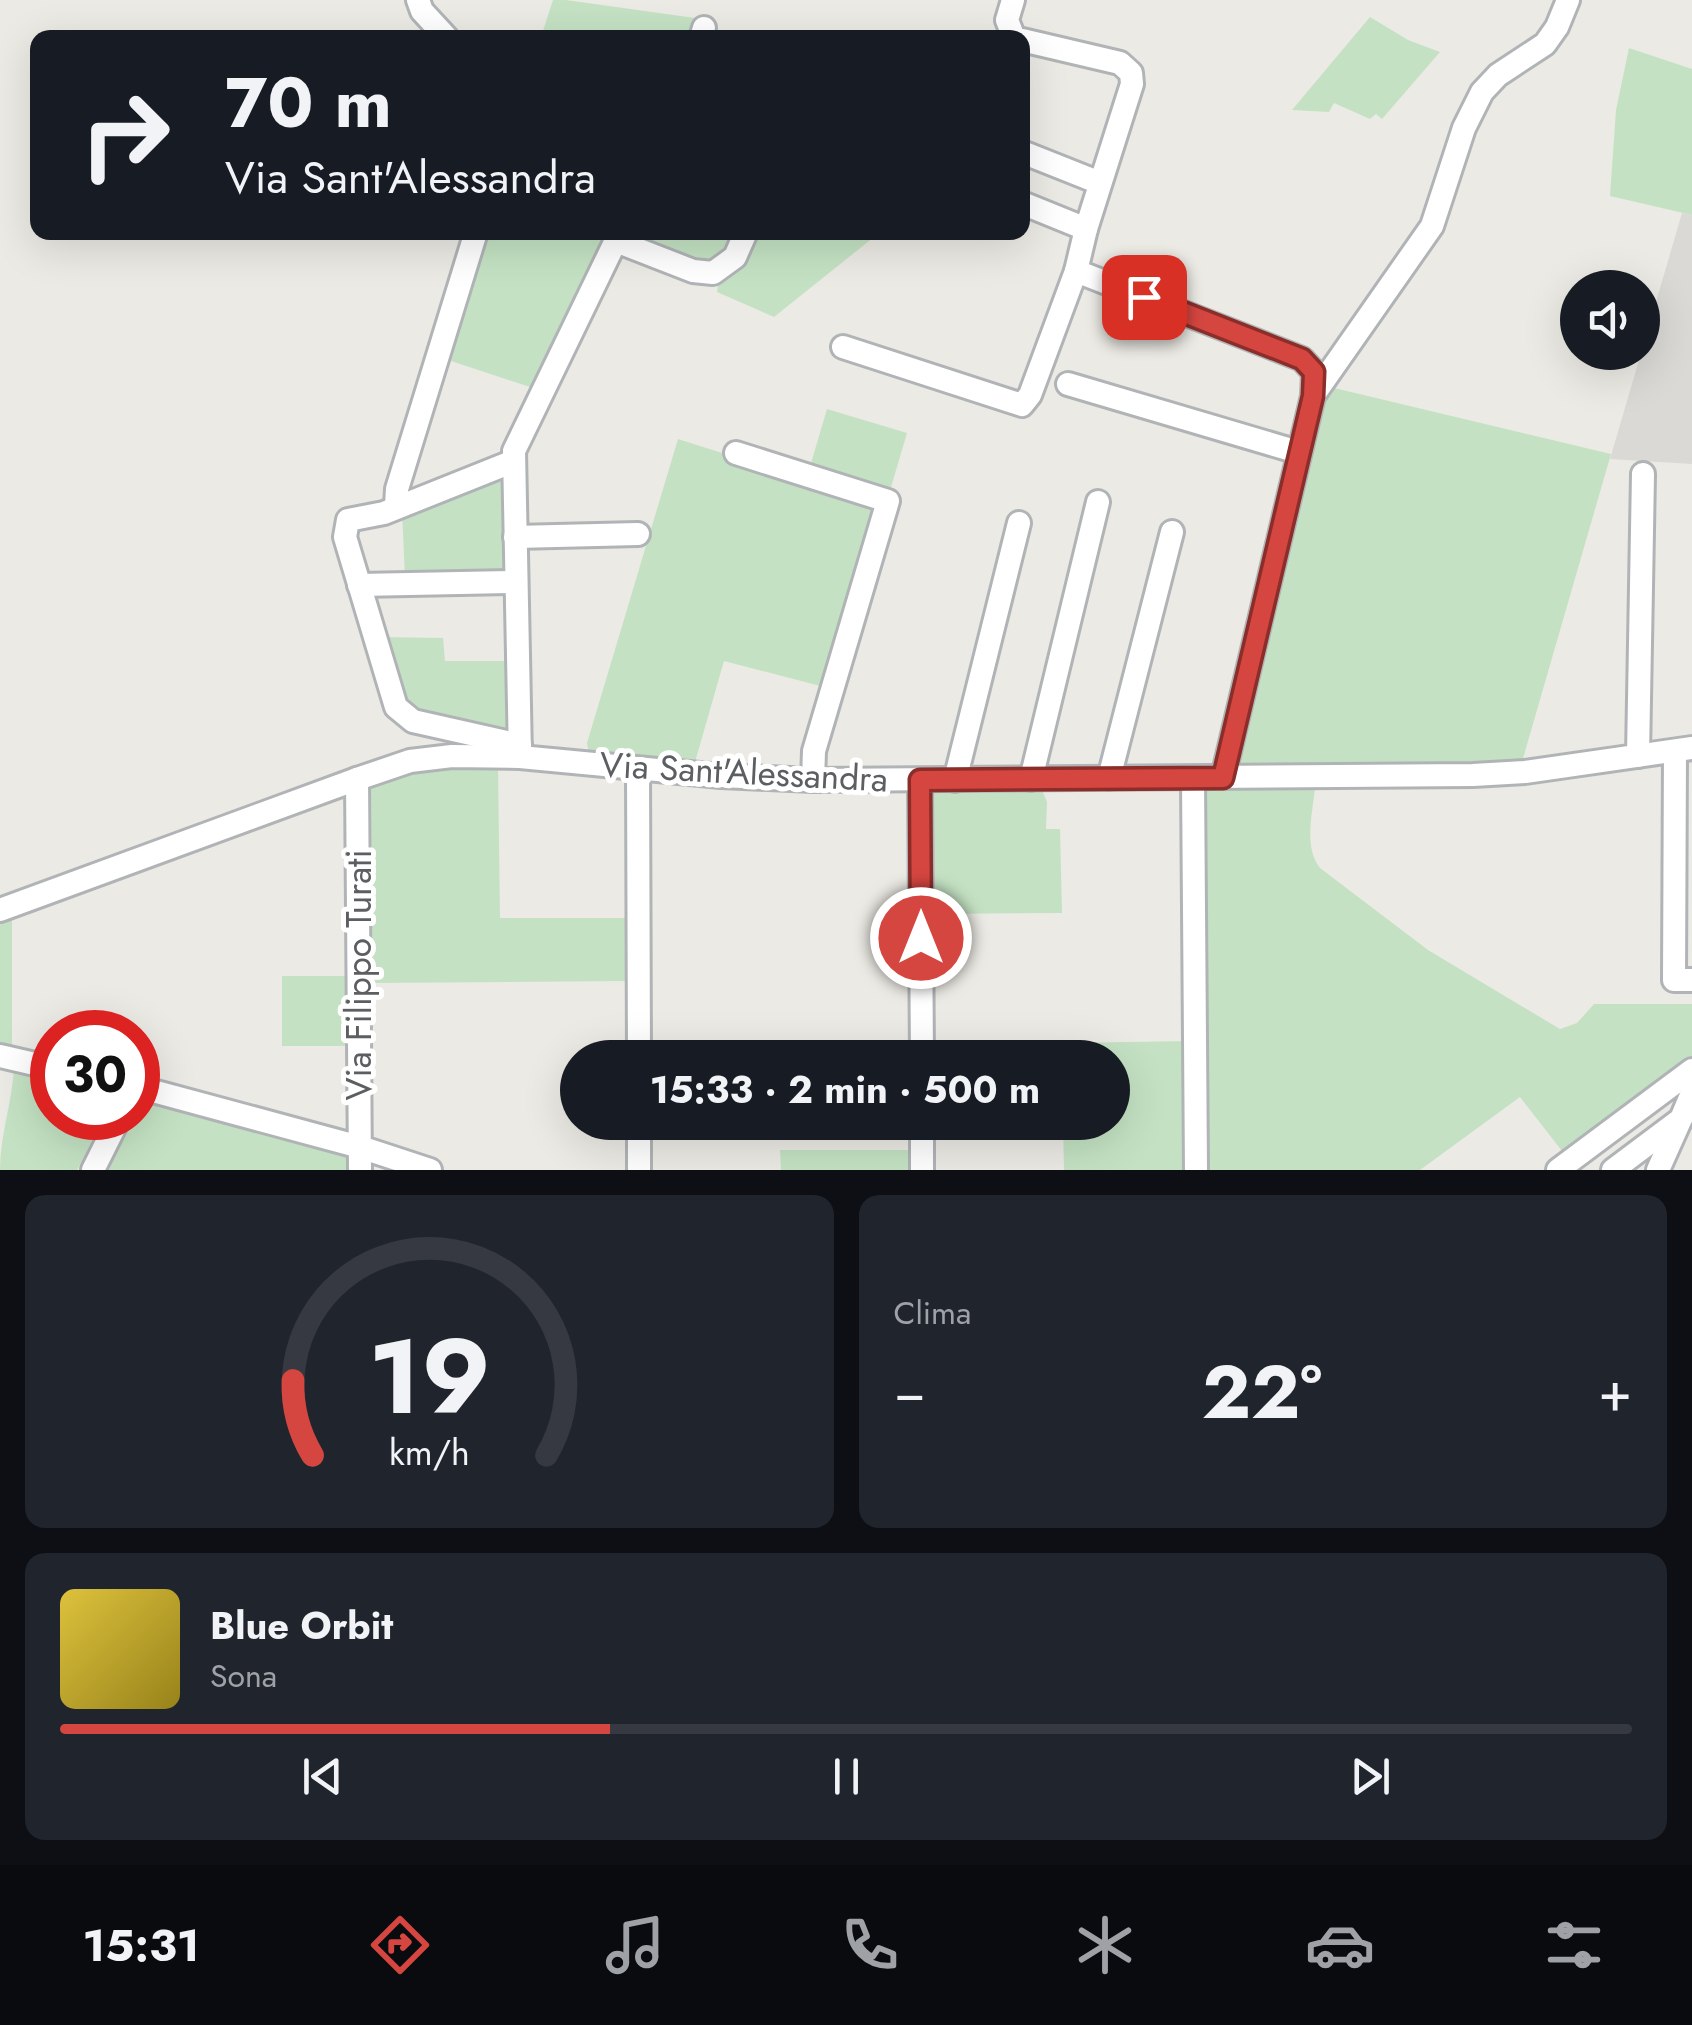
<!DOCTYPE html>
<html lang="it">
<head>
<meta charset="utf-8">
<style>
  :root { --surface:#171b24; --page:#20242c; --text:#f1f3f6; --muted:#9ea1a6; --line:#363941; --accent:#d64640 }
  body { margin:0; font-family:Jost,sans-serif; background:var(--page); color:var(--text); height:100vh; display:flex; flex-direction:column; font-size:38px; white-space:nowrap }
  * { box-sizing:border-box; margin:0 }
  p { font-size:32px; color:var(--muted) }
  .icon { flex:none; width:55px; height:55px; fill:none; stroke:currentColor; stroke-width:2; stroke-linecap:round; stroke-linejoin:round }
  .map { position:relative; height:1170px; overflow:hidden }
  .drawer { display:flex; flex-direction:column; gap:25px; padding:25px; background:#0d0f14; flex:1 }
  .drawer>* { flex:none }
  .top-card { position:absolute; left:30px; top:30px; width:1000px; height:210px; border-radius:20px; box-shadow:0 10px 40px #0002; background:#171b24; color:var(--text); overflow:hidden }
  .controls { position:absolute; left:1560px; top:270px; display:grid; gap:20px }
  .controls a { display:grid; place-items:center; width:100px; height:100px; border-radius:50%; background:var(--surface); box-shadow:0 10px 40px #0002; font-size:50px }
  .speed { position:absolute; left:30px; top:1010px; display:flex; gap:20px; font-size:50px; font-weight:700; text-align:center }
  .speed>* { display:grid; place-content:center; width:130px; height:130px; border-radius:50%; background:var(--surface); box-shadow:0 10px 40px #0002; line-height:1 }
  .speed .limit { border:15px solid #d22; background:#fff; color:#111 }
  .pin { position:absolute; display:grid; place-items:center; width:85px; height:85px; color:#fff; margin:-42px; border-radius:20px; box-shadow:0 5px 15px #0006 }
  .me { position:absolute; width:110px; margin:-55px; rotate:0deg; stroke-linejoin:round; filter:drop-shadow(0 0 8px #0008) }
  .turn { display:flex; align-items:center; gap:35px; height:210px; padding:0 30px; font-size:45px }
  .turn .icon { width:130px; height:130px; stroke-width:2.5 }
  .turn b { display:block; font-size:70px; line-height:85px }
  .big { font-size:75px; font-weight:700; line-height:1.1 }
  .drawer .card { flex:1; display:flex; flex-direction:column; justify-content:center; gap:15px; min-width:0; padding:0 35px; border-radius:20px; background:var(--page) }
  .drawer .dial { align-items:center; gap:0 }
  .dial svg { height:260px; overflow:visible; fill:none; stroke:var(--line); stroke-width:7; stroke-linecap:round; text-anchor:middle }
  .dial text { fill:var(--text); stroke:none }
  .song { display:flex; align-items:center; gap:30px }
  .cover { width:120px; height:120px; border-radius:15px; background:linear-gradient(135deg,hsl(50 70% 55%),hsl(50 70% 35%)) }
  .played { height:10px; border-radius:5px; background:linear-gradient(90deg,var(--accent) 35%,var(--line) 35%) }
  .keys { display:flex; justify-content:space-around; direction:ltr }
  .heat { display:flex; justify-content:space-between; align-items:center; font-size:55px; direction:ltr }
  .drawer .tiles { flex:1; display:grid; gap:25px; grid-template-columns:1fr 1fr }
  .card:last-child { grid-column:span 2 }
  .trip { position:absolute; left:560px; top:1040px; width:570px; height:100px; border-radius:50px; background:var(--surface); box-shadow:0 10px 40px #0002; font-weight:700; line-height:100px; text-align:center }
  .menu { display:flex; height:160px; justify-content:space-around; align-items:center; background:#090b0e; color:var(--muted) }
  .menu .icon { width:70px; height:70px }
  .menu .current { color:var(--accent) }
  .menu b { font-size:45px; color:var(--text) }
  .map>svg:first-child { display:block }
  .industrial { fill:#dbd9d6 }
  .green { fill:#c4e2c3 }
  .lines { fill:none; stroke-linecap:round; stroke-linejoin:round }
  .minor-casing { stroke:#b1b4b7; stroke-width:28 }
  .minor { stroke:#fff; stroke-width:22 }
  .route-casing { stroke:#8b2e2a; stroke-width:25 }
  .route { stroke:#d64640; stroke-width:18 }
  .labels { text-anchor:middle; stroke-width:10; stroke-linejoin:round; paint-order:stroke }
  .street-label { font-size:35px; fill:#5c5f62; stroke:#fff }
</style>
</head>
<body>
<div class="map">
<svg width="1692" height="1170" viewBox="0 0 1692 1170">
  <rect width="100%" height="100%" fill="#eceae4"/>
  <polygon class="industrial" points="1682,213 1692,215 1692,464 1610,459"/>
  <g class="green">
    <polygon points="553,0 566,0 695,18 688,37 541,37"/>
    <polygon points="1370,17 1408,40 1440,52 1382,119 1376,114 1370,119 1334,103 1329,112 1292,110"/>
    <polygon points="1629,48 1692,69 1692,215 1610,196 1616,110"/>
    <polygon points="481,233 614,233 590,273 584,275 582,290 533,388 433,355"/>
    <polygon points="630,233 740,233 714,266 627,239"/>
    <polygon points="753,233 879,233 774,317 717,292 718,285 737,269"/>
    <polygon points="1330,387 1611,454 1522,762 1235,766 1317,410"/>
    <polygon points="827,409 907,433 889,494 809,470"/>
    <polygon points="678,439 877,502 828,688 724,661 695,762 589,754 587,743"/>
    <polygon points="498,477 503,478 506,484 508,576 405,578 402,511"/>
    <polygon points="380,637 443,638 445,661 510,661 512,739 405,708"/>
    <polygon points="441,765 498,765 500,918 626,918 627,981 372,983 371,785 375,780"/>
    <polygon points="1040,785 1047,802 1046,829 1060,829 1062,913 935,914 933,786"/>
    <path d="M 1205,785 L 1315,787 C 1313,813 1303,846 1320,868 L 1428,950 L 1560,1029 L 1577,1023 L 1594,1004 L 1692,1004 L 1692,1058 L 1562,1151 L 1520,1097 L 1420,1170 L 1203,1170 L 1200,794 Z"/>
    <polygon points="12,914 12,1047 0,1044 0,919"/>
    <rect x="282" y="976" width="64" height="70"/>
    <polygon points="1190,1041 1190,1170 1064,1170 1063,1123 1112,1122 1112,1058 1063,1057 1063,1043"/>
    <path d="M 14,1068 L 52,1077 L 52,1118 L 104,1118 L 77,1170 L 0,1170 C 0,1135 12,1103 14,1068 Z"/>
    <polygon points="142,1096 353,1157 349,1170 105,1170 132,1118 138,1118 138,1106"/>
    <polygon points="780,1150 910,1150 910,1170 781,1170"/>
  </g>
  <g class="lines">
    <defs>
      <g id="minor">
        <polyline points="418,0 422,11 447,38"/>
        <polyline points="1013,0 1007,20 1014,38"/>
        <polyline points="701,38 704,28"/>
        <polyline points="1022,40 1120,63 1131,73 1132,84 1086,229 1076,271 1302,359 1314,372 1313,396 1223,777"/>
        <polyline points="1022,152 1100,183"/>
        <polyline points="1022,203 1086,229"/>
        <polyline points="616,241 693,271 713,273 735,257 746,232"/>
        <polyline points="843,347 1022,405 1030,395 1076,271"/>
        <polyline points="1068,384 1298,452"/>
        <polyline points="1313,396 1432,226 1464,128 1482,92 1498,75 1545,44 1557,27 1568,0"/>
        <polyline points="736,453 888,501 814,751 813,780"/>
        <polyline points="514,461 384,513 348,520 345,537 396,707 413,721 520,745"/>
        <polyline points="396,506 397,489 476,232"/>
        <polyline points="515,537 638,534"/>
        <polyline points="359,585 516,582"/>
        <polyline points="1675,751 1674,980 1692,980"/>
        <polyline points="1638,756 1643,474"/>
        <polyline points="520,757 514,451 620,232"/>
        <polyline points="638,769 639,1058"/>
        <polyline points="1109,778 1172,532"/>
        <polyline points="1193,778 1196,1170"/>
        <polyline points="357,779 360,1170"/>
        <polyline points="1031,779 1098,502"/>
        <polyline points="920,780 922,1058"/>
        <polyline points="955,780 1019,523"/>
        <polyline points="0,910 357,779 410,761 452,756 520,757 721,776 813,780 1473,775 1525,772 1692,748"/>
        <polyline points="0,1056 52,1068"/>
        <polyline points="138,1087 360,1147 430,1170"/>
        <polyline points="639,1122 639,1170"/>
        <polyline points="922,1122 922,1170"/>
        <polyline points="93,1170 119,1118"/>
        <polyline points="1558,1170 1692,1070"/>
        <polyline points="1613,1170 1681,1119 1692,1093"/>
        <polyline points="1658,1170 1679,1123"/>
      </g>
    </defs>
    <use href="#minor" class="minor-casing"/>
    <use href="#minor" class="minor"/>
  </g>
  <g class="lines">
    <defs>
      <polyline id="route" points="921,938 920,780 1223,778 1313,396 1314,372 1302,359 1144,297"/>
    </defs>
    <use href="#route" class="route-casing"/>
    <use href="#route" class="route"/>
  </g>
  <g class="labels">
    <g class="street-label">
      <text transform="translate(744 772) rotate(3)" y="12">Via Sant'Alessandra</text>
      <text transform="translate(359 975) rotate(-90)" y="12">Via Filippo Turati</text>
    </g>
  </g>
</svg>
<div class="controls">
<a><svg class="icon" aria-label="sound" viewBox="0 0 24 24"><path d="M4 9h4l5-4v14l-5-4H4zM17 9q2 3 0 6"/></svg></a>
</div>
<div class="speed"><div class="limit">30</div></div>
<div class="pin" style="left:1144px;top:297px;background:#d93025"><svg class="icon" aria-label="arrive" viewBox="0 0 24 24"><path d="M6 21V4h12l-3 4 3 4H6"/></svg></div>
<svg class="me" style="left:921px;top:938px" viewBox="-20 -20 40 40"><circle r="17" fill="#d64640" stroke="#fff" stroke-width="3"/><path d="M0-11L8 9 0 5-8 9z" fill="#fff"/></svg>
<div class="trip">15:33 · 2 min · 500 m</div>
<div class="top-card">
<div class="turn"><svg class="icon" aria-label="right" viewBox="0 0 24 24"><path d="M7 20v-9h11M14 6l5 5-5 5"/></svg><div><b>70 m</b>Via Sant'Alessandra</div></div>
</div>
</div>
<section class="drawer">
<div class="tiles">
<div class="card dial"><svg viewBox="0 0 100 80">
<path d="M14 69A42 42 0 1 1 86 69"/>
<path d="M14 69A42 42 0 0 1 8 46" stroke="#d64640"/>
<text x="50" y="56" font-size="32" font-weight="700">19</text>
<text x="50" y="72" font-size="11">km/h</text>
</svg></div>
<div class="card"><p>Clima</p>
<div class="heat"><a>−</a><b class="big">22°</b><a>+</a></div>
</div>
<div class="card">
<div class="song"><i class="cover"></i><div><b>Blue Orbit</b><p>Sona</p></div></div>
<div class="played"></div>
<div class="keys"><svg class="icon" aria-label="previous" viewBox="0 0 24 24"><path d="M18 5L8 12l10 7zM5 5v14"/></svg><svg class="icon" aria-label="pause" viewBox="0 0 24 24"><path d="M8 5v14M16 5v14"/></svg><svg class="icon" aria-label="next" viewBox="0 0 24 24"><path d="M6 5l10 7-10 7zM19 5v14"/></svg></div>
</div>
</div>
</section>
<nav class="menu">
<b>15:31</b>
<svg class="icon current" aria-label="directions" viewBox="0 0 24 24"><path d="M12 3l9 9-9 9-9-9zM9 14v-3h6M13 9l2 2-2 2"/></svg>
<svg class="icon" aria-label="music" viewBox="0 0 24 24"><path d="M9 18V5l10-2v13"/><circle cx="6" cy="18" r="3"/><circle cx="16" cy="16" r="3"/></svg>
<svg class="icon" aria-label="phone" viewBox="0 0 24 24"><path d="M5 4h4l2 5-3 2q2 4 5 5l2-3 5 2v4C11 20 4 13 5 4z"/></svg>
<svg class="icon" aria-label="climate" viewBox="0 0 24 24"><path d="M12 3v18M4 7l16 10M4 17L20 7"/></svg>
<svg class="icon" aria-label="car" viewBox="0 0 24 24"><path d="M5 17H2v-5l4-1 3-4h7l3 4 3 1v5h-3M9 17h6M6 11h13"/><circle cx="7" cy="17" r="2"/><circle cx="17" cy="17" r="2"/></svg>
<svg class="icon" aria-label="filters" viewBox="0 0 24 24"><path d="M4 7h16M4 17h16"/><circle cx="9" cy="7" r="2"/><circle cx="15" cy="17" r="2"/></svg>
</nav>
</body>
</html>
